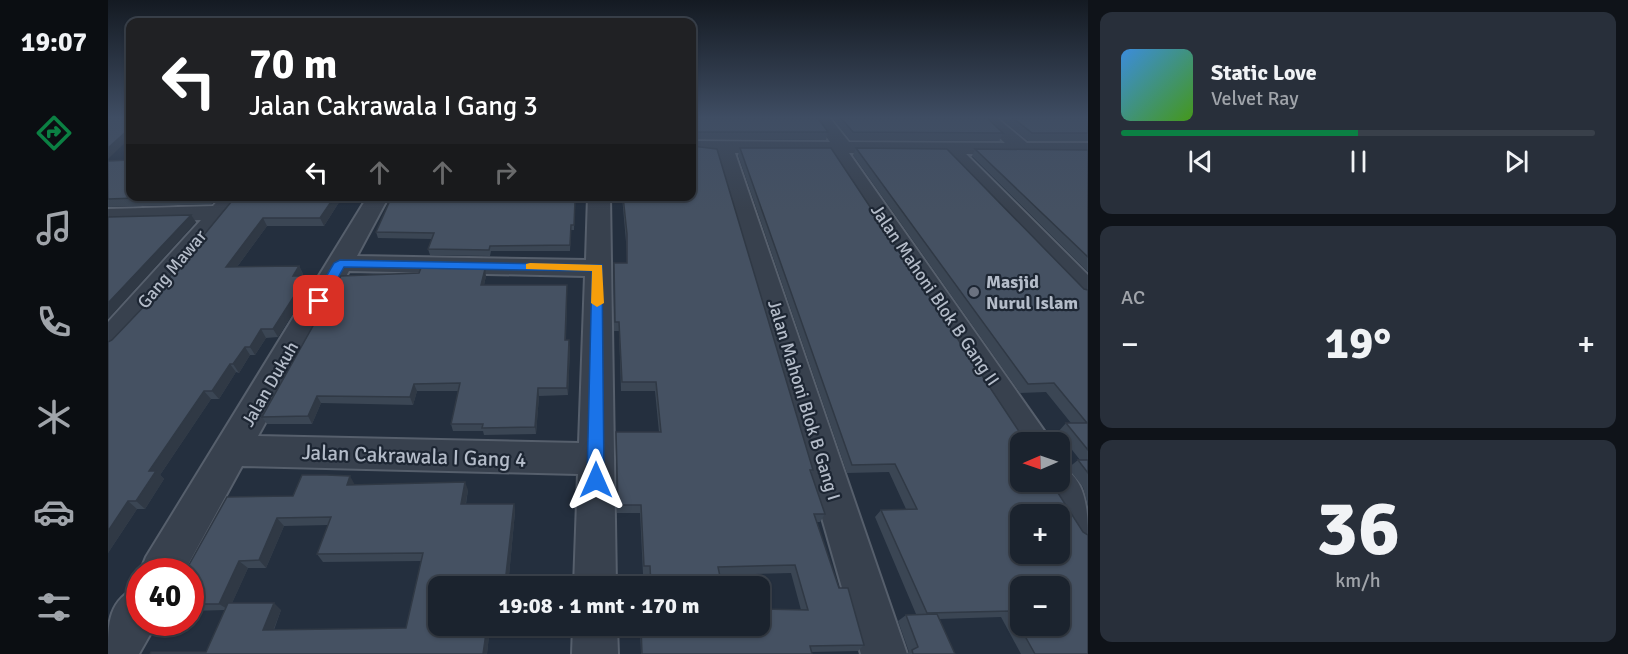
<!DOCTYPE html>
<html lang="id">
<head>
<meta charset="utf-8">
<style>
  :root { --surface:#1b232e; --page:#282f3a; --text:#f1f3f6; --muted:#a0a4aa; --line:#39404a; --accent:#0b8043 }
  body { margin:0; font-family:Signika,sans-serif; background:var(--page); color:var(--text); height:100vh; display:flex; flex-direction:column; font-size:22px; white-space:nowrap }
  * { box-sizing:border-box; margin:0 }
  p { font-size:20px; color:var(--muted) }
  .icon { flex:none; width:33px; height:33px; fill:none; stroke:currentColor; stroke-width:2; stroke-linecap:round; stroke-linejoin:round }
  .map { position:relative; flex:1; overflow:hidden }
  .sheet { display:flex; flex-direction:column; gap:12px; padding:12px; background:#0f1319; width:540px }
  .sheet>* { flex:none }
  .guide { position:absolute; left:18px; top:18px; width:570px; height:183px; border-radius:12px; box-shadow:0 2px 4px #0004,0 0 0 2px var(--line); background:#202124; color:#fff; overflow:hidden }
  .needle { width:39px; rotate:268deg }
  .controls { position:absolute; left:902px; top:432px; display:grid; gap:12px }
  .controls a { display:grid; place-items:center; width:60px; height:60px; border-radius:12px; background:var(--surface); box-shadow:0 2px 4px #0004,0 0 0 2px var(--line); font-size:30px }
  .speed { position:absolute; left:18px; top:558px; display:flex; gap:12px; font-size:30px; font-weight:700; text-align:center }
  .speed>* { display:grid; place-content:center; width:78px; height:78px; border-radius:50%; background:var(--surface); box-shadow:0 2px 4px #0004,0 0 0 2px var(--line); line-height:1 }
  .speed .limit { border:9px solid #d22; background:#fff; color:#111 }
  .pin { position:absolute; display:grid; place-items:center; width:51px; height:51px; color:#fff; margin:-26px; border-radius:12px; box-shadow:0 3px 9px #0006 }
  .me { position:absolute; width:66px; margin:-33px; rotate:0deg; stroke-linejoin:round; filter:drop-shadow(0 0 4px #0008) }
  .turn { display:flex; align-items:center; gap:21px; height:126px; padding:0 24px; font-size:27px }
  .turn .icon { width:78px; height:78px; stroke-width:2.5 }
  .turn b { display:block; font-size:42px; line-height:51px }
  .lanes { display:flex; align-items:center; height:57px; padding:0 24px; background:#0003; justify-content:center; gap:30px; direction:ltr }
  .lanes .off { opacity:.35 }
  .big { font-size:45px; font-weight:700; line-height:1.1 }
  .sheet .card { flex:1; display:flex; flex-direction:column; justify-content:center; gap:9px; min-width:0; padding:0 21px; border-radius:12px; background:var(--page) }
  .sheet .dial { align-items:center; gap:0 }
  .dial b { font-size:78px; line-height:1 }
  .song { display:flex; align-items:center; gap:18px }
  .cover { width:72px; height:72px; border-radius:9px; background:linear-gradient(135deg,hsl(210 70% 55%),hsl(100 70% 35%)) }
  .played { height:6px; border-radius:3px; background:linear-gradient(90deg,var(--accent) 50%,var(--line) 50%) }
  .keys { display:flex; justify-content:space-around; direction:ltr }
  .heat { display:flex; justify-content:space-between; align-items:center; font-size:33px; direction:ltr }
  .trip { position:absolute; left:320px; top:576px; width:342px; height:60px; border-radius:12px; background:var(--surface); box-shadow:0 2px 4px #0004,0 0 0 2px var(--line); font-weight:700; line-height:60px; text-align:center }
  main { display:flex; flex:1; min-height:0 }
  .tabs { display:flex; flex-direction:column; width:108px; justify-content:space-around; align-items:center; background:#0b0e12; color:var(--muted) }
  .tabs .icon { width:42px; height:42px }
  .tabs .selected { color:var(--accent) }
  .tabs b { font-size:27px; color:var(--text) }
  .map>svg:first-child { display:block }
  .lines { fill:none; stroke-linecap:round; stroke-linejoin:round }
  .minor-casing { stroke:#565f6c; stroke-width:4 }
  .minor { fill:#38414e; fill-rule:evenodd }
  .wall { fill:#3b4654; fill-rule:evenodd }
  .shaded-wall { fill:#303945 }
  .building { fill:#455162; stroke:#303945; stroke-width:1.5; fill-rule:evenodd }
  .route { fill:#1a73e8; stroke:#114b97; stroke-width:1.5 }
  .slow { fill:#f59e0b }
  .worship-dot { fill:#6b7280; stroke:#1d2633; stroke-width:2 }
  .labels { text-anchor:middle; stroke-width:4.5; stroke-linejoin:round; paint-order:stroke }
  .street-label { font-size:18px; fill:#b4bcc9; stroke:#1d2633 }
  .poi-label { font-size:18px; font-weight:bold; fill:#b4bcc9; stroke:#1d2633; text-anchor:start }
  .near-street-label { font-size:21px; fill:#b4bcc9; stroke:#1d2633 }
</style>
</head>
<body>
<main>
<nav class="tabs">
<b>19:07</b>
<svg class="icon selected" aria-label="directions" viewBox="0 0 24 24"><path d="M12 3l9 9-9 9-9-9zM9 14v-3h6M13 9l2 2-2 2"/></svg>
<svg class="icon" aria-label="music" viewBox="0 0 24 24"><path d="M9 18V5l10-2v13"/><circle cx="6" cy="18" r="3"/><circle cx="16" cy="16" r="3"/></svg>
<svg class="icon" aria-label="phone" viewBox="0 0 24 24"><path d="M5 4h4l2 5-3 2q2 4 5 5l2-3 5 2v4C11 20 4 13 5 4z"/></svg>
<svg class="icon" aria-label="climate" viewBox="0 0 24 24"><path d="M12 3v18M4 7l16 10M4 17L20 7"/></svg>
<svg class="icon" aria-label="car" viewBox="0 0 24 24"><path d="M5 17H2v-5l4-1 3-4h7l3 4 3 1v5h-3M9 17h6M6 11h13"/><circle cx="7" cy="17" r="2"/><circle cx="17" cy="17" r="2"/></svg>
<svg class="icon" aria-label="filters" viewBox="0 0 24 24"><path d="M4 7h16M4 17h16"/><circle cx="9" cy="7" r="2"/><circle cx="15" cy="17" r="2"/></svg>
</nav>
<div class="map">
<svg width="980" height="654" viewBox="0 0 980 654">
  <rect width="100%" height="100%" fill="#242f3e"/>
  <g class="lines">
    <defs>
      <g id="minor">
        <polygon points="705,118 722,118 741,142 897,143 870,118 889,118 919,143 980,143 980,155 858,154 980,275 980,299 971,296 836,154 741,153 937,432 942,442 912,442 912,451 722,153 627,153 799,654 753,654 610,155 608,153 584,152 584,141 722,142"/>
        <polygon points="114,196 136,196 49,305 10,347 0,350 0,322 93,220 0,223 0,209 105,206"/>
        <path d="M 260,196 L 281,196 L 249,256 L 478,260 L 480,196 L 502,196 L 508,586 L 466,586 L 470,474 L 134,466 L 76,572 L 32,572 L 38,557 ZM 241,271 L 477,276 L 471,443 L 150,436 Z"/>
        <path d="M 951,465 C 980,479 980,513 980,545 L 966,539 L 932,482 L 951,482 Z"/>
        <path d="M 32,586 L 32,622 L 48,624 L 31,654 L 0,654 C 0,623 0,599 32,586 Z"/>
        <polygon points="465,626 509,626 510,654 464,654"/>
      </g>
    </defs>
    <use href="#minor" class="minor-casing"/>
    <use href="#minor" class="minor"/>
  </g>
  <g class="wall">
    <polygon points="584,118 720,132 718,140 584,139"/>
    <polygon points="724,118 879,118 895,133 891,141 742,140"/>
    <polygon points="892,118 980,118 980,141 920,141"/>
    <polygon points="632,148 975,532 980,654 913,654 893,617 831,619 847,654 798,654 801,652 790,621 798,615 808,614 767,517 773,510 798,509 781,472 739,473 630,155"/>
    <polygon points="748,148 976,289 980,290 980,506 975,487 960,468 970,460 972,460 950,432 958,423 963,423 938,392 912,393 745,155"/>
    <polygon points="867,149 980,150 980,272 864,156"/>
    <polygon points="0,161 22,196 111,196 104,204 0,207"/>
    <polygon points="128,196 235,196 216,226 159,226 129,267 191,266 195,274 194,276 203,284 170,337 158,338 147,355 142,355 131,373 128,372 111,399 103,399 52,475 56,479 37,509 29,509 0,553 4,340 44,298"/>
    <polygon points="284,196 455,196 455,200 467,200 466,230 463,230 462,251 383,251 382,256 322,255 320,249 324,239 270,238 268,232"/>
    <polygon points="514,196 584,196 705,470 703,474 717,514 712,522 708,522 731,588 756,645 750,651 704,652 704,654 533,654 532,631 533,626 693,610 683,573 612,575 614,586 541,586 540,574 535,574 532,513 509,513 508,432 551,432 547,391 513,391 511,331 506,331 506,263 519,263 518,242"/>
    <polygon points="378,276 376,285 459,292 458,340 462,348 460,395 431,396 428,434 376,435 375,431 345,431 343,424 350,391 309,391 305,405 213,403 204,424 159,424 154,417"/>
    <polygon points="951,460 958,471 951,478"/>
    <path d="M 247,485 L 360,490 L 358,504 L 406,504 L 407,512 L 400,586 L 330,586 L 330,626 L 382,626 L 379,654 L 42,654 L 98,652 L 117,610 L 82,611 L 82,572 L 185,496 ZM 220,525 L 209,554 L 215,562 L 313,561 L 298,628 L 166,630 L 173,610 L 124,603 L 140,568 L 158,568 L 176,526 Z"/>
  </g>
  <g class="shaded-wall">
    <polygon points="22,128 22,138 0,159 0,148"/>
    <polygon points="100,196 111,196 104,204"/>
    <polygon points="227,196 235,196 216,226 212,218"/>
    <polygon points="83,215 88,222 0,319 0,303"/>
    <polygon points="155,218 159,226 123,275 118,267"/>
    <polygon points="191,266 195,274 189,284 185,276"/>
    <polygon points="377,269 378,276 374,293 373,285"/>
    <polygon points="199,276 203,284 170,337 165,329"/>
    <polygon points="153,329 158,338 147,355 142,347"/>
    <polygon points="461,340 462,348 460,395 459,388"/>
    <polygon points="137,347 142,355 131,373 125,364"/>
    <polygon points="122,364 128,372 111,399 104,391"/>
    <polygon points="306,384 309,391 305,405 302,397"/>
    <polygon points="430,388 431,396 428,434 427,427"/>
    <polygon points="96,391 103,399 52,475 56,479 37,509 28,501 41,471"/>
    <polygon points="209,396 213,403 204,424 200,416"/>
    <polygon points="242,476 247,485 239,485"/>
    <polygon points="357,482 360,490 356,512 353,504"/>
    <polygon points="20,501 29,509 0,553 0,531"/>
    <polygon points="406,504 407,512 400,586 398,586 397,583"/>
    <polygon points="169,518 176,526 158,568 151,560"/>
    <polygon points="131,561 140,568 121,610 111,604"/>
    <polygon points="166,603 173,610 163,636 155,630"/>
    <polygon points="379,626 382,626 379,654 375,654"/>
  </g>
  <g class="building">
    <polygon points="0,118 22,118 22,128 0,148"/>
    <polygon points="584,118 710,118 720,132 584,132"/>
    <polygon points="733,118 879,118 895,133 745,132"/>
    <polygon points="905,118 980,118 980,133 924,133"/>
    <polygon points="584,146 609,149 705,470 702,470 717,514 706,514 731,588 740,588 756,645 702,646 704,654 534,654 533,626 651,626 651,609 700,610 687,565 610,567 614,586 543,586 542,566 536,566 533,505 510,505 508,432 553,432 548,382 514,382 511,322 507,322 506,263 519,263 519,234 515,196 584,196"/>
    <path d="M 632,148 L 723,148 L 918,442 L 912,442 L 912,482 L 943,482 L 975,532 L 980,535 L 980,654 L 927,654 L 903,611 L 819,613 L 773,510 L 809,509 L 787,464 L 744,465 ZM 912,514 L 951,514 L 951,554 L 912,554 ZM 912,586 L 951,586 L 951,626 L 912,626 Z"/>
    <polygon points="748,148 839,149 976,289 980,290 980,450 958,423 979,423 946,383 920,384"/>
    <polygon points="867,149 980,150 980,257"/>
    <polygon points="22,160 22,196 85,196 0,199 0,161"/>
    <polygon points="128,196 227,196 212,218 155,218 118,267 191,266 185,276 199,276 165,329 153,329 142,347 137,347 125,364 122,364 104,391 96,391 41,471 48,471 28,501 20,501 0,531 0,342 4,340 44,298"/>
    <polygon points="284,196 455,196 454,200 467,200 466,225 463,225 462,245 382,246 381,250 320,249 326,233 268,232"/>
    <polygon points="83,215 0,303 0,217"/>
    <polygon points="313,268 377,269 373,285 459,285 457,340 461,340 459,388 430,388 427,427 374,428 375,424 343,424 352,383 306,384 302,397 209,396 200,416 154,417 233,276 311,273"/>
    <rect x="951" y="460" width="7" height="11"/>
    <polygon points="970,460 980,460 980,473"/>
    <polygon points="194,475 219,475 242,476 239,485 357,482 353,504 406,504 397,583 384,584 384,586 330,586 330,626 379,626 375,654 42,654 43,652 98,652 120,603 166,603 155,630 298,628 315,553 209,554 223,517 169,518 151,560 131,561 111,604 82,604 82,572 77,572 119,497 185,496"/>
    <polygon points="829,614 847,654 805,654 804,650 810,647 798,615"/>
  </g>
  <linearGradient id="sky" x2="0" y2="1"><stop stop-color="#141a22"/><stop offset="0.56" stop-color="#3f4d63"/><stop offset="1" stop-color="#3f4d63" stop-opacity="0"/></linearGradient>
  <rect width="980" height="210" fill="url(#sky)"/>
  <polygon class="route" points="232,260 494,265 496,480 494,486 488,488 481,486 479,480 484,271 236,267 215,304 206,304 204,301 226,263"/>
  <polygon class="slow" points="422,263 494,265 496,303 489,307 483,303 484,271 418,269 418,264"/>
  <circle class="worship-dot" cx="866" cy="292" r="6"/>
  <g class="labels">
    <g class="street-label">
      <text transform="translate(64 269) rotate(-50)" y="6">Gang Mawar</text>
      <text transform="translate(827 295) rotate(56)" y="6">Jalan Mahoni Blok B Gang II</text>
      <text transform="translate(162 384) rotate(-60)" y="6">Jalan Dukuh</text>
      <text transform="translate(696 400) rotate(73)" y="6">Jalan Mahoni Blok B Gang I</text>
    </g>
    <g class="poi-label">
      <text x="878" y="288">Masjid<tspan x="878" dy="21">Nurul Islam</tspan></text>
    </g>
    <g class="near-street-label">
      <text transform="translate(306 456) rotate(2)" y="7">Jalan Cakrawala I Gang 4</text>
    </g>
  </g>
</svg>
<div class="controls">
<a><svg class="needle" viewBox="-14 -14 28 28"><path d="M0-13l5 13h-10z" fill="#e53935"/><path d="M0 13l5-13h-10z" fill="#a0a4aa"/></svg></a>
<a>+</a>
<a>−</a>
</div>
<div class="speed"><div class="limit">40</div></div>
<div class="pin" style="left:211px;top:301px;background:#d93025"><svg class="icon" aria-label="arrive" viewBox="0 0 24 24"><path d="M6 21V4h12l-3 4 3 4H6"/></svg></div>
<svg class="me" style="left:488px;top:480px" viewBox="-20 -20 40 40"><path d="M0-17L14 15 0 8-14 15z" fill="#1a73e8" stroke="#fff" stroke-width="4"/></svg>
<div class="trip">19:08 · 1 mnt · 170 m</div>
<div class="guide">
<div class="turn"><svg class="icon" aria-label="left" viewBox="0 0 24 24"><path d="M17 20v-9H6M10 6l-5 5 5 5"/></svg><div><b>70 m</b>Jalan Cakrawala I Gang 3</div></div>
<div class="lanes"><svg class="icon" aria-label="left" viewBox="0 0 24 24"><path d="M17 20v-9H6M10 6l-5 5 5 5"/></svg><svg class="icon off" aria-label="ahead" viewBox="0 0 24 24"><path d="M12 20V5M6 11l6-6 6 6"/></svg><svg class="icon off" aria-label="ahead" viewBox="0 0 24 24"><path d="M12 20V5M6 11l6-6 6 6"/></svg><svg class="icon off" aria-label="right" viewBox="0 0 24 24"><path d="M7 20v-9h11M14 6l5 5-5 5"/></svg></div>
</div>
</div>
<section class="sheet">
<div class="card">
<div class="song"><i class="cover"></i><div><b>Static Love</b><p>Velvet Ray</p></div></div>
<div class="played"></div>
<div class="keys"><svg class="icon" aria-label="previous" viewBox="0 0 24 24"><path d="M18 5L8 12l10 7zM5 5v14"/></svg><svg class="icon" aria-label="pause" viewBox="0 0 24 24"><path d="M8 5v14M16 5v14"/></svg><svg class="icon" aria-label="next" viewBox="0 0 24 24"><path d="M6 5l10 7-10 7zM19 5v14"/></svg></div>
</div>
<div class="card"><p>AC</p>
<div class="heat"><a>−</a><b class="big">19°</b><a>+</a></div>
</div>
<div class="card dial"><b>36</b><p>km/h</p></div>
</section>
</main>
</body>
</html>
